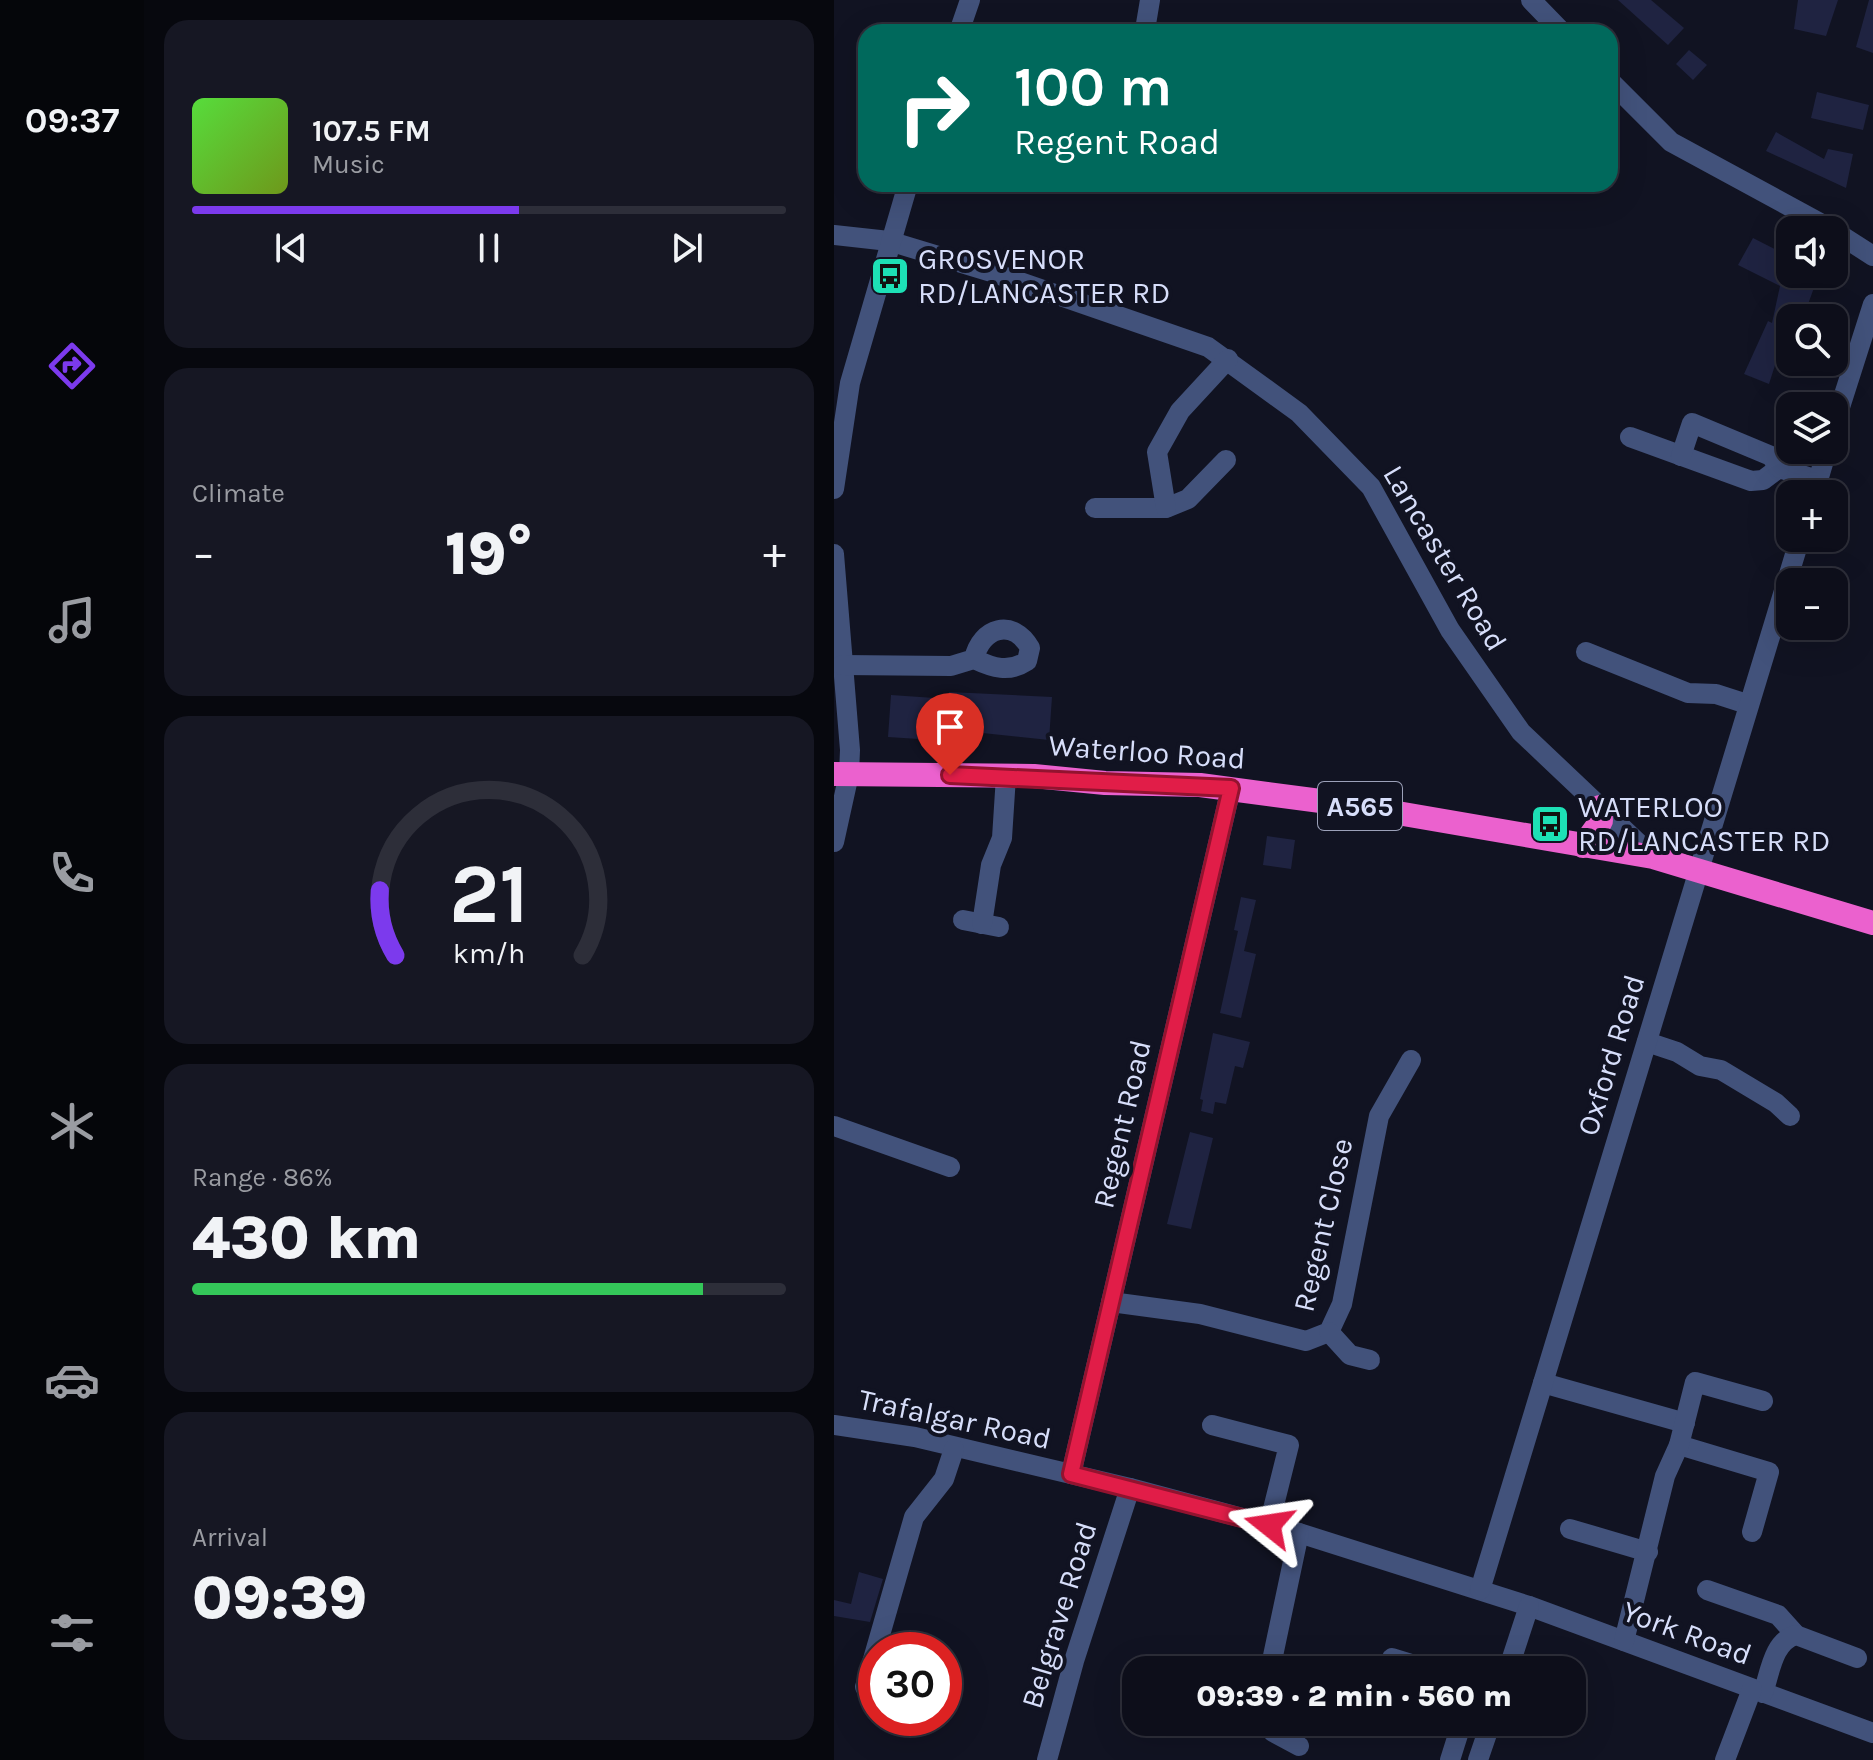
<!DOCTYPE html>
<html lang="en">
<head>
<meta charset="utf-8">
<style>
  :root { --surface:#0d0e1a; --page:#161723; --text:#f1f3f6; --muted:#9a9ca2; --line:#2d2e39; --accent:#7c3aed }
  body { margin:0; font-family:Karla,sans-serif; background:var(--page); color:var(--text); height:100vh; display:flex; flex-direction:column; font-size:30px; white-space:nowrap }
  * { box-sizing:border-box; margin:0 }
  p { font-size:26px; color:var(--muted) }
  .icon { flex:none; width:44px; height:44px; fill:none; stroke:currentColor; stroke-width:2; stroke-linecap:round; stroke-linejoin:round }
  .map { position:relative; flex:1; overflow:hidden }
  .details { display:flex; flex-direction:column; gap:20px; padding:20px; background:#07080e; width:690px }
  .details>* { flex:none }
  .banner { position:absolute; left:24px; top:24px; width:760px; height:168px; border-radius:24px; box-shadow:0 8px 32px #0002,0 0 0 2px var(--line); background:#00695c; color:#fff; overflow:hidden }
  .fabs { position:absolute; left:942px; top:216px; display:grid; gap:16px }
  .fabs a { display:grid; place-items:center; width:72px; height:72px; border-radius:16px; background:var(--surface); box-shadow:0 8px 32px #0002,0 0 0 2px var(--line); font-size:40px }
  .speed { position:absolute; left:24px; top:1632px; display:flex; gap:16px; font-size:40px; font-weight:700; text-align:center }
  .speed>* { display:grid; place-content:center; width:104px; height:104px; border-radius:50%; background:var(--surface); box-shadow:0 8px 32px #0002,0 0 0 2px var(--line); line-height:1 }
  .speed .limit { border:12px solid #d22; background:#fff; color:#111 }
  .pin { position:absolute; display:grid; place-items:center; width:68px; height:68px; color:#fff; margin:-82px -34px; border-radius:50% 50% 50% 0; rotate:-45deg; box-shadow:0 0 8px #0007 }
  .pin .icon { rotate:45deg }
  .me { position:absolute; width:88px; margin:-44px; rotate:285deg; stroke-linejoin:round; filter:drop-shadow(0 0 6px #0008) }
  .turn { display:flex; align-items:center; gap:28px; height:168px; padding:0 24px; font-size:36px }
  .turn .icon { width:104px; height:104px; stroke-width:2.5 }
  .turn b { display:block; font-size:56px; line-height:68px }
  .big { font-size:60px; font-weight:800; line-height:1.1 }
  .details .widget { flex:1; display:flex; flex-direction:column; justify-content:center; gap:12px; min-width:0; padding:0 28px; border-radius:24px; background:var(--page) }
  .details .dial { align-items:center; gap:0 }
  .dial svg { height:208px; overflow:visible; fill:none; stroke:var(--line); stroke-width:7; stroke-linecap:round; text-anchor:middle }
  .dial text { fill:var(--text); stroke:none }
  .song { display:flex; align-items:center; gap:24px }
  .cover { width:96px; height:96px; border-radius:12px; background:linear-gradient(135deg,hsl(110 70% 55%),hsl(80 70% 35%)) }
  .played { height:8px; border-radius:4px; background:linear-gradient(90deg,var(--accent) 55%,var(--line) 55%) }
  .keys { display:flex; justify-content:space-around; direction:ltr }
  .heat { display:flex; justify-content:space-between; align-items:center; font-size:44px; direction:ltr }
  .charge { height:12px; border-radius:6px; background:linear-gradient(90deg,#34c759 86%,var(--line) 0) }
  .trip { position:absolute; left:288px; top:1656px; width:464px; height:80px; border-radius:24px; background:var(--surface); box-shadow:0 8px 32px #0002,0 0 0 2px var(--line); font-weight:800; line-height:80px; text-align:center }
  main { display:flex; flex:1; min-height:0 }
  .dock { display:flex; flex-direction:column; width:144px; justify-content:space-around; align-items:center; background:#05060a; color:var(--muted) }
  .dock .icon { width:56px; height:56px }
  .dock .selected { color:var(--accent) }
  .dock b { font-size:36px; color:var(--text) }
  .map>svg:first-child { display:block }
  .building { fill:#1f2341 }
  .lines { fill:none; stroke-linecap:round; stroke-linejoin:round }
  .minor { stroke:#42527b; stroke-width:20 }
  .highway { stroke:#eb61ce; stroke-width:24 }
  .route-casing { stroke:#92132f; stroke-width:20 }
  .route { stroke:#e11d48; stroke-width:14 }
  .labels { text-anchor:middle; stroke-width:8; stroke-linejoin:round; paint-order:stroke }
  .shield { fill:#111322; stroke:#9ca1b9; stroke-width:2 }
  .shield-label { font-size:28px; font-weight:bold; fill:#d7defa }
  .poi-label { font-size:30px; fill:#d7defa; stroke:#111322; text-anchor:start }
  .street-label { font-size:30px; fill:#d7defa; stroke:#111322 }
</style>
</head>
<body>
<main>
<nav class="dock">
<b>09:37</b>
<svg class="icon selected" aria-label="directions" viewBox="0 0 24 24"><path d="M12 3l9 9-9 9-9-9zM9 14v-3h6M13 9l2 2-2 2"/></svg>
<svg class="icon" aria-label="music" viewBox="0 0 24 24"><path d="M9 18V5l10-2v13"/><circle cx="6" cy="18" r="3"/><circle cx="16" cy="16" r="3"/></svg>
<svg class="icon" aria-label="phone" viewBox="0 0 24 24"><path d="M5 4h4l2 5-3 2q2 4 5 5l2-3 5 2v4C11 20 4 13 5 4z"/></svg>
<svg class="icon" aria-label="climate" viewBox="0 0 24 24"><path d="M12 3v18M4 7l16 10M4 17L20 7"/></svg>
<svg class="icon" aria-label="car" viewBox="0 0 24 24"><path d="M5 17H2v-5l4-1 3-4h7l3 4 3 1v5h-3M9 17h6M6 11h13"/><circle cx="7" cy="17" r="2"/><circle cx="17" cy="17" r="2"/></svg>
<svg class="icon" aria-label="filters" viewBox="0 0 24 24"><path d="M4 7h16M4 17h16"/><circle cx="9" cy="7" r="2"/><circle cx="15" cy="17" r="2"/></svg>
</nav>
<section class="details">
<div class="widget">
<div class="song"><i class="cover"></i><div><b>107.5 FM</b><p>Music</p></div></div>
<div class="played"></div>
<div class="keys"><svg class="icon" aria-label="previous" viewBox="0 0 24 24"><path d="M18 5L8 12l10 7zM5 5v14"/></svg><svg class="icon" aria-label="pause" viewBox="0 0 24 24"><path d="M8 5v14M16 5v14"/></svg><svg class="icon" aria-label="next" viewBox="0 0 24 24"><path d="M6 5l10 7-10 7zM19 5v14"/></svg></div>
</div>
<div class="widget"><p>Climate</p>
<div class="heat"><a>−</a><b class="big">19°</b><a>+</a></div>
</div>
<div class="widget dial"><svg viewBox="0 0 100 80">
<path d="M14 69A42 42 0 1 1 86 69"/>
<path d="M14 69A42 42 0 0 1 8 44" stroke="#7c3aed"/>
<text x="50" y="56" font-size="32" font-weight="700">21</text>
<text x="50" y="72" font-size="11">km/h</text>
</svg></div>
<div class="widget"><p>Range · 86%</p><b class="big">430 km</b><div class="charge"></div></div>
<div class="widget"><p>Arrival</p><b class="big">09:39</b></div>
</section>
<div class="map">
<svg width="1039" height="1760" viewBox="0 0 1039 1760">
  <rect width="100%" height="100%" fill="#111322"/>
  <g class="building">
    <polygon points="784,0 817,0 850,28 834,45"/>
    <polygon points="964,0 1004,0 992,36 960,29"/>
    <polygon points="1035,0 1039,0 1039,53 1022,47"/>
    <polygon points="855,50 873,65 859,80 842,64"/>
    <polygon points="983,92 1035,105 1029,130 977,118"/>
    <polygon points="942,132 990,159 994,149 1019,154 1012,188 932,151"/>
    <polygon points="919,238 956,257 956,274 985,274 969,318 956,318 935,384 910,374 934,321 938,323 946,286 904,265"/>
    <polygon points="115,692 218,697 215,740 101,728 100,740 54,737 57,695 115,699"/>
    <polygon points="433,836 461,840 457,869 429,865"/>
    <polygon points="407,897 422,900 410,951 422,954 407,1018 386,1013 404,931 400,930"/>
    <polygon points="379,1033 416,1042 409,1068 401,1066 392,1104 381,1102 379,1114 367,1111 369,1100 366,1099"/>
    <polygon points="356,1132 379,1138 357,1229 333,1224"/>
    <polygon points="25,1572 49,1579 36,1622 0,1616 0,1600 17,1604"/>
  </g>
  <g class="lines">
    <g class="minor">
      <polyline points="697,0 728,32"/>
      <polyline points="125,32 136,0"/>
      <polyline points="314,32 312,24 316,0"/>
      <polyline points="776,81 837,142 999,230"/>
      <polyline points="1000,231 1039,256"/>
      <polyline points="0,235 55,241 157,272 374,347 465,413 537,487 616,630 687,732 819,857"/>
      <polyline points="1000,426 1039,304"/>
      <polyline points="796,437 917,481 929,480 945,468 984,480"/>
      <polyline points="847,456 858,423 937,456 945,468"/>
      <polyline points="0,489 16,383 74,184"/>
      <polyline points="980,494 993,450"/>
      <polyline points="261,508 332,508 354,499 392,460"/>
      <polyline points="332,508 323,452 346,411 394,359"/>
      <polyline points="0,554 16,750 15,774 0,842"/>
      <polyline points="752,652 854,693 882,694 913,704"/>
      <path d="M 8,665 L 117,666 L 140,659 C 147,627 179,618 196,648 L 193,661 C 175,673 159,668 140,659"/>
      <polyline points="129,920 165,927"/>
      <polyline points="148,924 157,865 168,838 172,776"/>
      <polyline points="813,1042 843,1052 866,1066 887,1070 942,1103 956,1116"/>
      <polyline points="0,1126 116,1167"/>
      <polyline points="277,1302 366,1314 472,1341 495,1332 508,1304 545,1116 577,1060"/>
      <polyline points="495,1332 516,1355 536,1360"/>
      <polyline points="709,1383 851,1423"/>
      <polyline points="0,1425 81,1437 296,1488 465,1533 695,1606 1039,1733"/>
      <polyline points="378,1425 455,1445 435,1525"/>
      <polyline points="845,1445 935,1472 918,1532"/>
      <polyline points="237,1474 397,788"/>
      <polyline points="736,1529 814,1552"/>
      <polyline points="646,1590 966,538"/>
      <polyline points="873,1590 944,1615 962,1635"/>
      <polyline points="790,1641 831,1476 845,1445 861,1382 929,1401"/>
      <polyline points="558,1658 597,1670"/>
      <polyline points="436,1670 465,1533"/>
      <polyline points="674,1670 695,1606"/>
      <polyline points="42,1690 31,1687 80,1517 110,1479 120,1449"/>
      <path d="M 929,1693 C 936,1673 939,1641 962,1635 L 1023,1658"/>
      <polyline points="434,1722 439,1732 465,1746"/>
      <polyline points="213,1760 240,1661 296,1488"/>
      <polyline points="616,1760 628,1722"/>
      <polyline points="644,1760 657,1722"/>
      <polyline points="891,1760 918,1689"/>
    </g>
    <g class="highway">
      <polyline points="0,774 200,776 271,783 366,785 517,805 819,857 1039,923"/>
      <polyline points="749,846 767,821 766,807"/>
    </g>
  </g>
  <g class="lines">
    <defs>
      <polyline id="route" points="116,775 397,788 237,1474 435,1525"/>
    </defs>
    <use href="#route" class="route-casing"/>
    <use href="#route" class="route"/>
  </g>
  <defs>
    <symbol id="bus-square" viewBox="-11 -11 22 22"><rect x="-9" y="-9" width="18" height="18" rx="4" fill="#1de0b6" stroke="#111322"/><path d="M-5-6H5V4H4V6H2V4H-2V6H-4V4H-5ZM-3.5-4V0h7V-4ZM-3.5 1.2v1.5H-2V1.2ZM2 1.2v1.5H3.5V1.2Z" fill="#111"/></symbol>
  </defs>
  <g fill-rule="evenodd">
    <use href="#bus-square" x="34" y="254" width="44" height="44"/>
    <use href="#bus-square" x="694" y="802" width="44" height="44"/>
  </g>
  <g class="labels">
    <rect class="shield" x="484" y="782" width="84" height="48" rx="6"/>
    <g class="shield-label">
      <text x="526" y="816">A565</text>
    </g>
    <g class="poi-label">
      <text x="84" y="269">GROSVENOR<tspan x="84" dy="34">RD/LANCASTER RD</tspan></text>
      <text x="744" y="817">WATERLOO<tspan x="744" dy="34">RD/LANCASTER RD</tspan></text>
    </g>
    <g class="street-label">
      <text transform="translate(611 558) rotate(59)" y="10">Lancaster Road</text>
      <text transform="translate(313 752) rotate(4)" y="10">Waterloo Road</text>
      <text transform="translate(777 1055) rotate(-73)" y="10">Oxford Road</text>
      <text transform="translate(288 1124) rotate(-77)" y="10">Regent Road</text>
      <text transform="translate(489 1225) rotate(-77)" y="10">Regent Close</text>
      <text transform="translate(121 1419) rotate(12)" y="10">Trafalgar Road</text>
      <text transform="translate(225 1615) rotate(-73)" y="10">Belgrave Road</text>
      <text transform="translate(853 1633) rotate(20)" y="10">York Road</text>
    </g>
  </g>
</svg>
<div class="fabs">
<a><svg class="icon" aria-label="sound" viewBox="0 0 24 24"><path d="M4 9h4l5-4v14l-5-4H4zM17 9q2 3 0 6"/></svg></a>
<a><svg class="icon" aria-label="search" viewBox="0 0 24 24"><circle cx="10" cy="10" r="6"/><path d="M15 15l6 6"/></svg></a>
<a><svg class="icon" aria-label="layers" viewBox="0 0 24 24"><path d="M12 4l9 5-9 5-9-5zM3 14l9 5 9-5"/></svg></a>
<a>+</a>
<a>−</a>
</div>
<div class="speed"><div class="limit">30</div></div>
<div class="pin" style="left:116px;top:775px;background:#d93025"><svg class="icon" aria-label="arrive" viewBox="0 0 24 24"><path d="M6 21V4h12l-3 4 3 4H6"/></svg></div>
<svg class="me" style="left:435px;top:1525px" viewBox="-20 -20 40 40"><path d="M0-17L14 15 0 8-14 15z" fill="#e11d48" stroke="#fff" stroke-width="4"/></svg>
<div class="trip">09:39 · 2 min · 560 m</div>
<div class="banner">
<div class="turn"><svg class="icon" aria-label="right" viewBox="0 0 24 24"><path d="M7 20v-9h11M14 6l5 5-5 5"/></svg><div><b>100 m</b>Regent Road</div></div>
</div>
</div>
</main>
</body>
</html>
